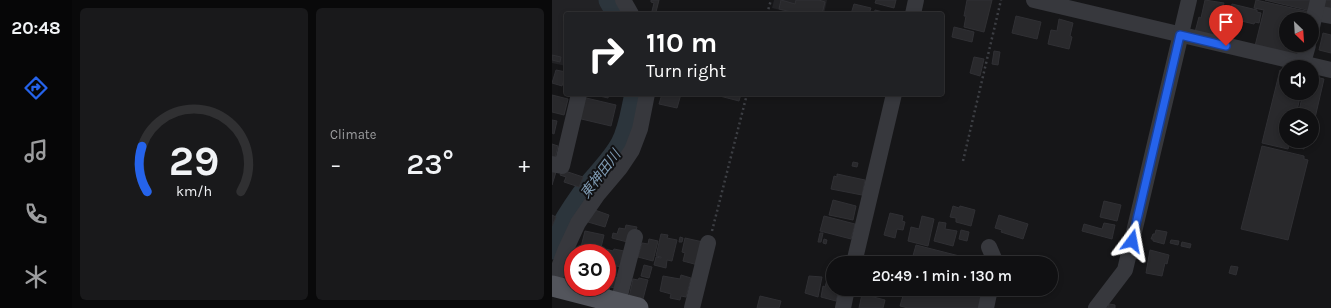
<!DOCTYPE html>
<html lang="en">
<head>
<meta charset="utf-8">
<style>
  :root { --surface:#101012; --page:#19191b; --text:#f1f3f6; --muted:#9c9d9f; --line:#303032; --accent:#2563eb }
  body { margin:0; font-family:Karla,"Noto Sans JP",sans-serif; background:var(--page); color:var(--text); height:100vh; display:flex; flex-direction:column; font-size:15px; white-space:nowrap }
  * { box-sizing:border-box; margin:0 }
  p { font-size:13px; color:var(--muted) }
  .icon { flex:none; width:22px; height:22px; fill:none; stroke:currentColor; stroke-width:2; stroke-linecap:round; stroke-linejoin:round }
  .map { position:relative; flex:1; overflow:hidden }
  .details { display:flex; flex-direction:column; gap:8px; padding:8px; background:#09090a; width:480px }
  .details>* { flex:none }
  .hud { position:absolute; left:12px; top:12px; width:380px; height:84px; border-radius:4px; box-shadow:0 2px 6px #0003,0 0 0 1px var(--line); background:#202124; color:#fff; overflow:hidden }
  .needle { width:26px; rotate:155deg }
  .tools { position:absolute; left:727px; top:12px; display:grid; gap:8px }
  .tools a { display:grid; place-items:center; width:40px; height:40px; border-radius:50%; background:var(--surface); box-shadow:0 2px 6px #0003,0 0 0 1px var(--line); font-size:20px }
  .speed { position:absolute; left:12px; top:244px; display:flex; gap:8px; font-size:20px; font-weight:700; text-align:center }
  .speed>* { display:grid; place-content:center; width:52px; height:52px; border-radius:50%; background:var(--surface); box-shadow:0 2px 6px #0003,0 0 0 1px var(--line); line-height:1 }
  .speed .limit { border:6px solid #d22; background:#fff; color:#111 }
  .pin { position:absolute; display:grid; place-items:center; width:34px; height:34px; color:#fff; margin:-41px -17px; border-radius:50% 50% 50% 0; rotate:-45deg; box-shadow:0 0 4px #0007 }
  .pin .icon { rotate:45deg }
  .me { position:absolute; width:44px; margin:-22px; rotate:13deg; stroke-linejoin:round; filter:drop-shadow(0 0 3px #0008) }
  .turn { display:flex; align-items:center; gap:14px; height:84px; padding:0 16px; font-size:18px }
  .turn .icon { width:52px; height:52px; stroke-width:2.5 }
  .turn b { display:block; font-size:28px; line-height:34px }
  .big { font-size:30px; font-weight:600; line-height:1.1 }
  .details .widget { flex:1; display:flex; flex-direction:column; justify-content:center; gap:6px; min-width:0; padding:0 14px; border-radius:6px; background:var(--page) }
  .details .dial { align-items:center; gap:0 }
  .dial svg { height:104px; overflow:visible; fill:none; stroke:var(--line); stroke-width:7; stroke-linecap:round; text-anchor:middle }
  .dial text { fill:var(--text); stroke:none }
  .heat { display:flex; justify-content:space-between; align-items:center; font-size:22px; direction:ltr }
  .details .tiles { flex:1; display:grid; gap:8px; grid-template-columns:repeat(2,1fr) }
  .trip { position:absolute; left:274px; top:256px; width:232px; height:40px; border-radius:20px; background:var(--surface); box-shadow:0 2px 6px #0003,0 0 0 1px var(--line); font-weight:600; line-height:40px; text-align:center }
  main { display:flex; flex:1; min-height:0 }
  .dock { display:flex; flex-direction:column; width:72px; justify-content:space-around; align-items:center; background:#060607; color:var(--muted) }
  .dock .icon { width:28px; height:28px }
  .dock .current { color:var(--accent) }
  .dock b { font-size:18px; color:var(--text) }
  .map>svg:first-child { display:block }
  .built { fill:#222225 }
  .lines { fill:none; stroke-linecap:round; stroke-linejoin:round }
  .river { stroke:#2c353c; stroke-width:23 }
  .building { fill:#29292c; stroke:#303034 }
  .path { stroke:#3d3f44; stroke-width:2.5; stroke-dasharray:2 3; stroke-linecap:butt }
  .minor { stroke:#37383d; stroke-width:16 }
  .major { stroke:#53555c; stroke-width:21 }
  .route-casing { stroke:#184099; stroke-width:10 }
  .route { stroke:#2563eb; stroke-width:7 }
  .labels { text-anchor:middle; stroke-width:4; stroke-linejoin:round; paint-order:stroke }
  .water-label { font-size:14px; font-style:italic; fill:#7f9bb3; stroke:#111113 }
</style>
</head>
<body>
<main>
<nav class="dock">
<b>20:48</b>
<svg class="icon current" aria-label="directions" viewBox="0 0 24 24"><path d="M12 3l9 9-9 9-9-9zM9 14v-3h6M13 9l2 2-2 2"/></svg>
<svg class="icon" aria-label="music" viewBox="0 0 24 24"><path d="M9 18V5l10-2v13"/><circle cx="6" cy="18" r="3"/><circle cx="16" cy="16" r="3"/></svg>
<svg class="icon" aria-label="phone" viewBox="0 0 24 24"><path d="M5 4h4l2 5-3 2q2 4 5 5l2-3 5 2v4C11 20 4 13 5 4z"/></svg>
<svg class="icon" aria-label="climate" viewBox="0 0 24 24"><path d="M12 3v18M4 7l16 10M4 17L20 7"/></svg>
</nav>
<section class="details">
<div class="tiles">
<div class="widget dial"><svg viewBox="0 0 100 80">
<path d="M14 69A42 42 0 1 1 86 69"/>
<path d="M14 69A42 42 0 0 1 10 34" stroke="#2563eb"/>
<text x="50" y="56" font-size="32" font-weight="700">29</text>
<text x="50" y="72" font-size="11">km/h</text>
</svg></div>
<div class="widget"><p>Climate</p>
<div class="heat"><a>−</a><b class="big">23°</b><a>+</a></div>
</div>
</div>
</section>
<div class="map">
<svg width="779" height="308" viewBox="0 0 779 308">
  <rect width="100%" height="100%" fill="#161618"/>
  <g class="built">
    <polygon points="0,0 51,0 59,14 14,14 14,66 0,63"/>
    <polygon points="222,0 275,0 272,14 244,14 220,8"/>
  </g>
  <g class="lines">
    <g class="river">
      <polyline points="58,0 66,14"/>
      <path d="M 0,248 C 9,225 23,205 38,185 C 49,172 62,159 70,144 C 78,129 80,111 84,94"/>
    </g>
  </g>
  <g class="building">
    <polygon points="99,0 107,0 104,12 100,11 102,3 99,2"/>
    <polygon points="229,0 243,4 244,0 267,0 273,2 270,14 248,14 227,9"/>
    <polygon points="324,0 344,0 342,8 323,3"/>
    <polygon points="415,0 440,0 432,32 412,27 414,16 412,16"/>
    <polygon points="653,0 672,3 664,37 643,32 647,17 649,18"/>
    <polygon points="704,0 758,12 757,19 734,19 734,45 751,45 745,55 703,46 712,10 702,8"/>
    <polygon points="713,0 761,0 759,11"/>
    <polygon points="774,0 779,0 779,12 770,10"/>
    <polygon points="302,4 319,8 317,14 299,14"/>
    <polygon points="680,4 705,10 705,12 709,13 707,23 703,22 702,24 685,20 682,35 668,32 672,15 677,16"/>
    <polygon points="323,10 339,14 322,14"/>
    <polygon points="464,16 489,22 485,39 460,33"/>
    <polygon points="507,19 521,23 518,36 520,37 517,49 496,44 499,30 505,31"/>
    <polygon points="402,27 422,32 420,42 400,37"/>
    <polygon points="771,33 779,35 779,53 767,50"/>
    <polygon points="442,51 448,52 446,65 440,64"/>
    <polygon points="0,55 9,57 8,62 0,60"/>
    <polygon points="422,57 432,59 428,76 418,73"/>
    <polygon points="4,70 14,72 10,86 0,83"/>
    <polygon points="728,70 734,71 734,93 749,93 744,115 734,115 734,141 738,141 736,149 710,143"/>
    <polygon points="760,76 772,79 760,131 760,115 746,115 751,93 760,93"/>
    <polygon points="39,94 57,94 56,98"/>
    <polygon points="110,94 129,94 125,108 107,104"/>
    <polygon points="160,94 189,94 187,101"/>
    <polygon points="0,95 16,99 12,115 0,112"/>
    <polygon points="30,97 64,105 59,126 25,118"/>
    <polygon points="0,120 5,121 2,134 0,133"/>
    <polygon points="744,141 753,142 752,149 742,146"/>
    <polygon points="0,144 6,146 3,158 0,157"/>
    <polygon points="710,146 752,156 752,159 756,160 736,240 689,229"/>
    <polygon points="301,162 306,163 305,167 300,166"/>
    <polygon points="10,170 31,177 27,187 12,182 14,177 8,175"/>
    <polygon points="0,171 4,172 0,185"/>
    <polygon points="285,174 313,180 310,195 279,189 282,176 285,177"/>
    <polygon points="281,200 304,206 301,220 277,215"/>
    <polygon points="552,201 569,205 565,221 548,217"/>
    <polygon points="401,206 407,208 408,206 423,210 419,226 404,222 404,218 398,217"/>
    <polygon points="40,209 57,215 53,227 36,222"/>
    <polygon points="338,213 351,216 350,221 353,222 351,230 345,229 343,238 332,235"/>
    <polygon points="0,215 4,217 0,226"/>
    <polygon points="447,215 476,224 471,239 449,232 450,230 443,228"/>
    <polygon points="272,216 303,224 299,239 268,231"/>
    <polygon points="370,216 382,219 376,246 356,241 359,227 367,229"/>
    <polygon points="387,222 394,223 393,229 405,231 401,246 382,241"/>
    <polygon points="552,223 563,225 560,239 530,231 532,224 550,229"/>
    <polygon points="74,225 85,227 79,243 60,238 61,233 65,234 67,228 73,229"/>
    <polygon points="409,230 417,232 415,241 407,239"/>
    <polygon points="604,230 615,232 612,244 601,241 601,239 599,239 601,234 603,234"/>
    <polygon points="33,231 52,235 48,252 29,247"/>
    <polygon points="268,233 271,233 269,242 266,242"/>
    <polygon points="109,234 116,235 115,238 125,240 120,261 115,260 114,268 102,265 104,257 109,258 109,257 104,256"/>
    <polygon points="128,237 131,238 130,242 127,242"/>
    <polygon points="133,238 151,242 146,265 131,261 133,253 130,252"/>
    <polygon points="97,239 106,241 101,261 86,257 90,243 96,244"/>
    <polygon points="272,239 275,240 274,244 271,243"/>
    <polygon points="619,240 627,241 626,245 618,243"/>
    <polygon points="630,242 639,244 638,248 629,246"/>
    <polygon points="364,245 435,263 359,263"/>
    <polygon points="53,249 61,251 62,249 72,251 69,267 55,264 55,253 52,253"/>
    <polygon points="598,250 617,255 615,264 613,263 610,276 594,273"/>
    <polygon points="92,265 100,267 97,278 89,276"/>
    <polygon points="679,266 686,267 684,275 677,273"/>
    <polygon points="55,275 66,278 64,288 58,287 57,291 42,287 55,287"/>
    <polygon points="129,275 139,278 134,297 129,296 128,300 118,298 119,294 108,291 111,276 128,279"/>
    <polygon points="257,276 270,277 266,297 253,293"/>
    <polygon points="87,278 96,280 91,299 77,297 81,279 86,280"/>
    <polygon points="275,280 281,282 281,289 287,289 284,301 269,297 271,286 273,287"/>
    <polygon points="353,289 434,289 430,308 356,308 348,306"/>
    <polygon points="310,294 333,300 331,308 307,308"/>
    <polygon points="208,296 229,301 227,308 205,308"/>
    <polygon points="557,304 563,305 563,308 552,308 552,307 556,307"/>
  </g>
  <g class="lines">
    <g class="path">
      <polyline points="215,14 219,0"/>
      <polyline points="411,161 449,0"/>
      <polyline points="160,231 195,94"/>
    </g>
    <g class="minor">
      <polyline points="71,0 79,14"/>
      <polyline points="482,0 779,70"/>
      <polyline points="763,13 779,16"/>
      <polyline points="361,14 364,0"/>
      <polyline points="760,27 766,0"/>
      <polyline points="751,63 756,45"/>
      <polyline points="0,164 10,166 27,94"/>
      <polyline points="437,247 444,263"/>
      <polyline points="302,263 342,94"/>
      <polyline points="0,286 13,251 26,223 46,194 68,168 80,150 88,129 95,94"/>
      <polyline points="66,303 83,237"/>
      <polyline points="140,308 156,243"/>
      <polyline points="291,308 295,289"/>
      <polyline points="434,308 438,289"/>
      <polyline points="544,308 573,270 637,0"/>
    </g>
    <polyline class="major" points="0,286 86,308"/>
  </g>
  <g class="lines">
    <defs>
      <polyline id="route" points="580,241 628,35 674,46"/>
    </defs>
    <use href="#route" class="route-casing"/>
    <use href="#route" class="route"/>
  </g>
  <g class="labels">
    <g class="water-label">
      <text transform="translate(48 174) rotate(-53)" y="5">東神田川</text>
    </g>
  </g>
</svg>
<div class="tools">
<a><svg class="needle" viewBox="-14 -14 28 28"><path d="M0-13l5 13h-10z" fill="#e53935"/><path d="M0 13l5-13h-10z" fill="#9c9d9f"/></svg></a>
<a><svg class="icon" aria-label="sound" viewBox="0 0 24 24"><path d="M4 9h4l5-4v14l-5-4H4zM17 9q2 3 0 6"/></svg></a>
<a><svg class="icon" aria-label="layers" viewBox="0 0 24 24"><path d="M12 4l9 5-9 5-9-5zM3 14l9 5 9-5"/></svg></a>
</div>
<div class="speed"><div class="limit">30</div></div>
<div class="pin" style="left:674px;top:46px;background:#d93025"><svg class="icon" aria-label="arrive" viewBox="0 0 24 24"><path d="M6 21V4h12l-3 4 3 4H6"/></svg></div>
<svg class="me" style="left:580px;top:241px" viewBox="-20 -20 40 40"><path d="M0-17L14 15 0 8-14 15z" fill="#2563eb" stroke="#fff" stroke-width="4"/></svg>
<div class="trip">20:49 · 1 min · 130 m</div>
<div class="hud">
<div class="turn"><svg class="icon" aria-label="right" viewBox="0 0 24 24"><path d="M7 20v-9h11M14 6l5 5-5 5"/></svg><div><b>110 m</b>Turn right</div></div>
</div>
</div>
</main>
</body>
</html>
